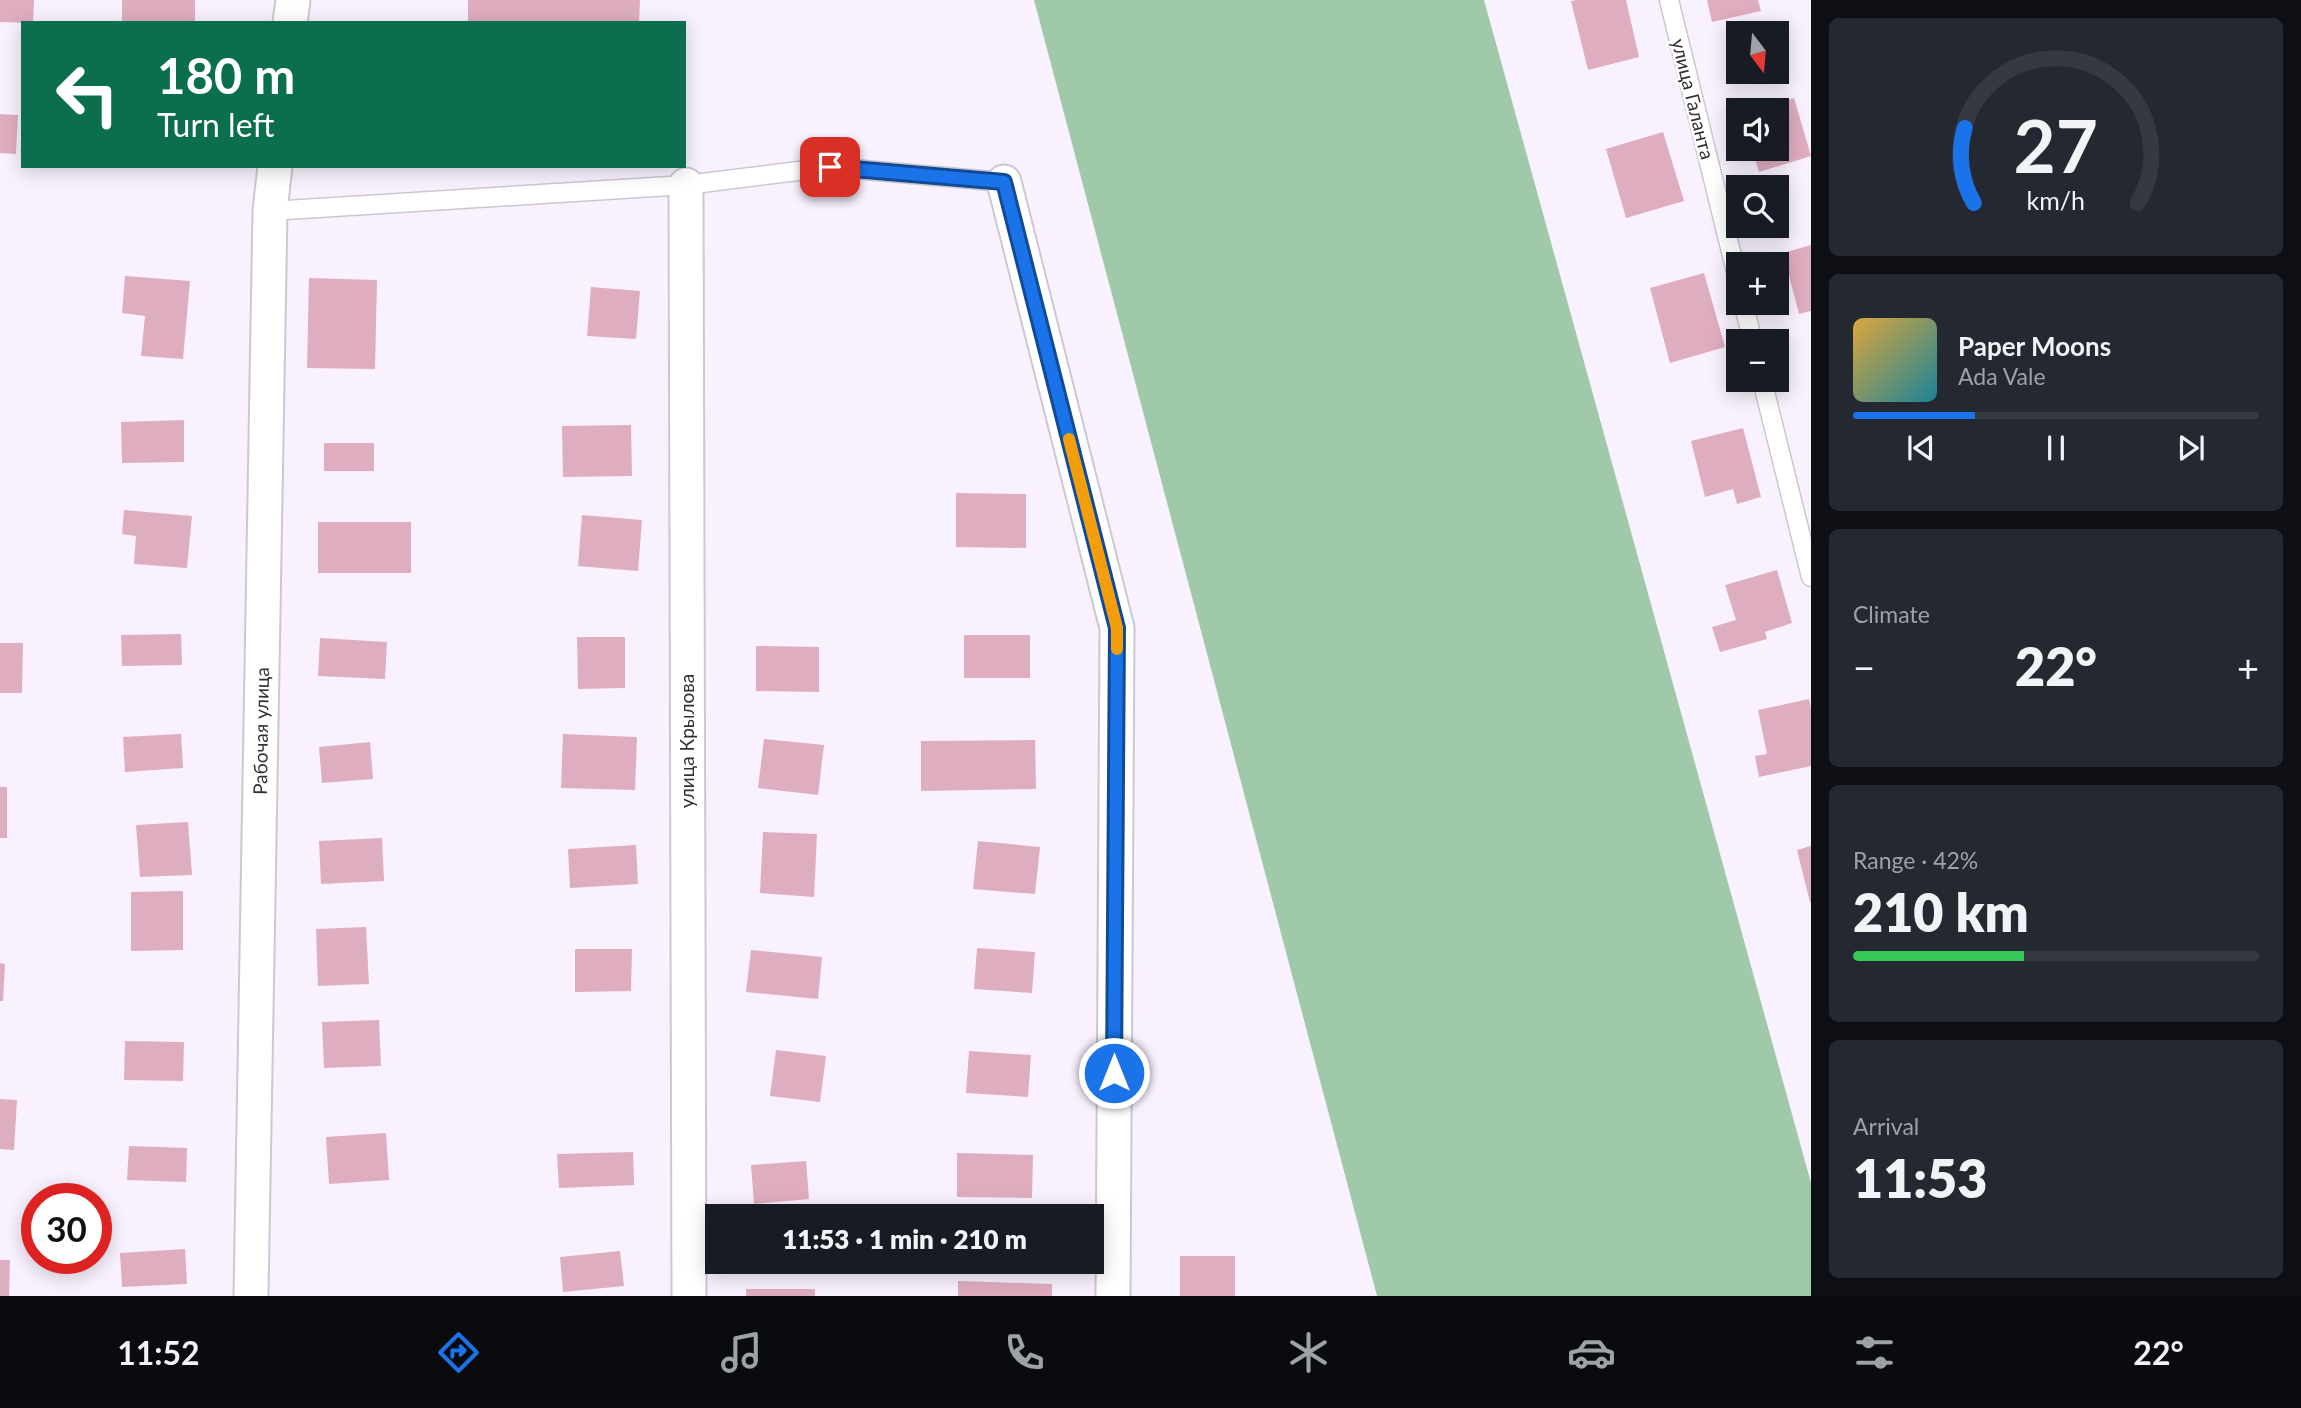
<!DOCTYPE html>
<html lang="en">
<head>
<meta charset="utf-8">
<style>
  :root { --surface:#171b24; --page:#242831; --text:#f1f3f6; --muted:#9ea1a6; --line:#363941; --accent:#1a73e8 }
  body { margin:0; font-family:Lato,sans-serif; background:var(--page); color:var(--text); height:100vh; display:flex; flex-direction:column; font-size:26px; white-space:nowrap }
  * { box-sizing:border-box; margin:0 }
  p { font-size:23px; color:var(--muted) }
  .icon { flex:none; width:38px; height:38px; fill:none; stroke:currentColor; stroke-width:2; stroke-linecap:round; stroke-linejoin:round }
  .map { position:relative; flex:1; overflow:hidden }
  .details { display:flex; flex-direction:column; gap:18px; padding:18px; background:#0d0f14; width:490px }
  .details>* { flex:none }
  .top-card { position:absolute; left:21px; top:21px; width:665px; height:147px; border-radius:0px; box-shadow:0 4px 18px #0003; background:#0b6e4f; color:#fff; overflow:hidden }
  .needle { width:46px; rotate:164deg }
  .fabs { position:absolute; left:1726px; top:21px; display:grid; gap:14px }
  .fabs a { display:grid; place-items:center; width:63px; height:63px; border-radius:0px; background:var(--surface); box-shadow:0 4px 18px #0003; font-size:35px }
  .speed { position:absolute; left:21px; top:1183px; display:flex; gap:14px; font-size:35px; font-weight:700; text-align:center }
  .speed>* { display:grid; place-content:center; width:91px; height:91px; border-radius:50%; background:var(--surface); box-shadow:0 4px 18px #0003; line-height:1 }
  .speed .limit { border:10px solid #d22; background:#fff; color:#111 }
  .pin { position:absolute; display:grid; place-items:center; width:60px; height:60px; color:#fff; margin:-30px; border-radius:14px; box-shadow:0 4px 10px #0006 }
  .me { position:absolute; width:77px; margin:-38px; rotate:0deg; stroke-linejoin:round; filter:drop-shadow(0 0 5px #0008) }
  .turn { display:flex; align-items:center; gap:24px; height:147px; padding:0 21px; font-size:32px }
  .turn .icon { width:91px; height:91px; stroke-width:2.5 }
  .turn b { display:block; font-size:49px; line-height:60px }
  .big { font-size:52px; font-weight:800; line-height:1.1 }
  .details .card { flex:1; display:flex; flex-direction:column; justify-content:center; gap:10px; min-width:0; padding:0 24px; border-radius:10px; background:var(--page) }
  .details .dial { align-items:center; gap:0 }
  .dial svg { height:182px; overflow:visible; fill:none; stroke:var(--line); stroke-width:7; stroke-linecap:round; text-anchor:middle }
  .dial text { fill:var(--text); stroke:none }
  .song { display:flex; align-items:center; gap:21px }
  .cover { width:84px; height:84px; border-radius:10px; background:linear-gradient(135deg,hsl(40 70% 55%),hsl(190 70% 35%)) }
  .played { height:7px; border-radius:4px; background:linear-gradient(90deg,var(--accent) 30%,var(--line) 30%) }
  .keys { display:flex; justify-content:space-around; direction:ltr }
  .heat { display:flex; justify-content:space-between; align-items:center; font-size:38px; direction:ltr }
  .charge { height:10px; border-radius:5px; background:linear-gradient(90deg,#34c759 42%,var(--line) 0) }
  .trip { position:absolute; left:705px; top:1204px; width:399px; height:70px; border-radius:0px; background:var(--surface); box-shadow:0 4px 18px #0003; font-weight:800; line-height:70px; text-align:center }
  .menu { display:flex; height:112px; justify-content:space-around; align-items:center; background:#090b0e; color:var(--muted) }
  .menu .icon { width:49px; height:49px }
  .menu .selected { color:var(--accent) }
  .menu b { font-size:32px; color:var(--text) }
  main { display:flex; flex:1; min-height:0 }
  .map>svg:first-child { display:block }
  .forest { fill:#a0c9a9 }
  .building { fill:#dfadc0 }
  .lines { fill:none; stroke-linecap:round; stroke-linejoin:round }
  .lane-casing { stroke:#cdc7d2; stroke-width:21 }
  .street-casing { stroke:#cdc7d2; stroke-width:37 }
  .lane { stroke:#fff; stroke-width:18 }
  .street { stroke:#fff; stroke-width:33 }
  .route-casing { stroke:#114b97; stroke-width:18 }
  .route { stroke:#1a73e8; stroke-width:12 }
  .slow { stroke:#f59e0b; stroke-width:12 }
  .labels { text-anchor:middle; stroke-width:5; stroke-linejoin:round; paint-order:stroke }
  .street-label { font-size:19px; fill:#333035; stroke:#fff }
</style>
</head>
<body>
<main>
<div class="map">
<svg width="1811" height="1296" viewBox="0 0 1811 1296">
  <rect width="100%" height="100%" fill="#f9f2fe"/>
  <polygon class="forest" points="1034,0 1484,0 1811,1183 1811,1296 1377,1296"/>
  <g class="building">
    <polygon points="0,0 34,0 33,23 0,22"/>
    <rect x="122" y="0" width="73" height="22"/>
    <polygon points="468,0 640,0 639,23 468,23"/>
    <polygon points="1577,0 1626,0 1639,57 1588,70 1571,1"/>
    <polygon points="1707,0 1758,0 1761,11 1712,22"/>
    <polygon points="1794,98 1811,156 1759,172 1752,149 1776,149 1776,110 1756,110"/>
    <polygon points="0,114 18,115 16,154 0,153"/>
    <polygon points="1663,132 1684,201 1626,218 1606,149"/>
    <polygon points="1811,245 1811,311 1799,314 1783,253"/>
    <polygon points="1704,273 1725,347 1670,363 1650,288"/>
    <polygon points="125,276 190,281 183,359 141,356 145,316 122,313"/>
    <polygon points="309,278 377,280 375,369 307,368"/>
    <polygon points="591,287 640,291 636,339 587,336"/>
    <polygon points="184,420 184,462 122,463 121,422"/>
    <polygon points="631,425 632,476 563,477 562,426"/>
    <polygon points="1743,428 1761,497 1737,504 1733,489 1705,497 1691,441"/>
    <rect x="324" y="443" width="50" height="28"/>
    <polygon points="956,493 1026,494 1026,548 956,547"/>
    <polygon points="124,510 192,516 187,568 134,564 136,536 122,534"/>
    <polygon points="582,515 642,520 638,571 578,566"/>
    <rect x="318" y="522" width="93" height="51"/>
    <polygon points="1777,570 1792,623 1765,632 1767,639 1720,652 1712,627 1736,620 1725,585"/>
    <polygon points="181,634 182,665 122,666 121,635"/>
    <rect x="964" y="635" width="66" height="43"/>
    <polygon points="577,637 625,637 625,688 578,689"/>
    <polygon points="320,638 387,642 385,679 318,676"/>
    <polygon points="0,643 23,643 22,693 0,693"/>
    <polygon points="756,646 819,647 819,692 756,691"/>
    <polygon points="1809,699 1811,708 1811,766 1759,777 1755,756 1767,754 1758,710"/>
    <polygon points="181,734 183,768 125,772 123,737"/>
    <polygon points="563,734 637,737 635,790 561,788"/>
    <polygon points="764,739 824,745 818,795 758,788"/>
    <polygon points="1035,740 1036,789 921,791 921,741"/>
    <polygon points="370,742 373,779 322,783 319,747"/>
    <rect x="0" y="787" width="7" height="51"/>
    <polygon points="188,822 192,875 140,877 136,825"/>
    <polygon points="763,832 817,834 814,897 760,893"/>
    <polygon points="382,838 384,881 321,884 319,841"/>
    <polygon points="978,841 1040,847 1035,894 973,889"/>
    <polygon points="636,845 638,884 570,888 568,849"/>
    <polygon points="1811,846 1811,902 1810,902 1797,850"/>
    <polygon points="183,891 183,950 131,951 131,892"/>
    <polygon points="366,927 369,984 318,986 316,929"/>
    <polygon points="977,948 1035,952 1032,993 974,989"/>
    <polygon points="575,949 632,949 631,991 575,992"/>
    <polygon points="751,950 822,957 818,999 746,992"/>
    <polygon points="0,963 5,964 3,1001 0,1001"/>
    <polygon points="379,1020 381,1066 324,1068 322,1022"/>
    <polygon points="125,1041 184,1042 183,1081 124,1080"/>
    <polygon points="776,1050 826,1056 820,1102 770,1096"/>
    <polygon points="969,1051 1031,1055 1028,1097 966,1093"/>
    <polygon points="0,1099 17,1100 14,1150 0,1149"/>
    <polygon points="386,1133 389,1180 329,1184 326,1137"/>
    <polygon points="129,1146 187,1148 186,1182 127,1180"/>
    <polygon points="633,1152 634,1185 559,1188 557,1154"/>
    <polygon points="957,1153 1033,1155 1032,1198 957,1197"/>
    <polygon points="806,1161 809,1199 754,1204 751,1165"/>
    <polygon points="185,1249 187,1284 122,1287 120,1253"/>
    <polygon points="620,1251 624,1286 563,1292 560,1257"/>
    <rect x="1180" y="1256" width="55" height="40"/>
    <polygon points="0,1260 10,1260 9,1296 0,1296"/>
    <polygon points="958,1281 1052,1284 1052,1296 958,1296"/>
    <rect x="746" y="1289" width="69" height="7"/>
  </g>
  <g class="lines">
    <defs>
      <g id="lane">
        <polyline points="1669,0 1738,280"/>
        <polyline points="270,211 686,185 830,167 1004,182"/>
        <polyline points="1743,303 1753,341"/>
        <polyline points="1762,380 1811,577"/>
      </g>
      <g id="street">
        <polyline points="290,23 293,0"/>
        <polyline points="1004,182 1117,628 1113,1296"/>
        <polyline points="686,185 689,1296"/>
        <polyline points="251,1296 270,211 275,166"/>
      </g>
    </defs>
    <use href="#lane" class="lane-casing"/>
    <use href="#street" class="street-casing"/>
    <use href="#lane" class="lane"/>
    <use href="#street" class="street"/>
  </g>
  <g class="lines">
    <defs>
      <polyline id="route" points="830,167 1004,182 1117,628 1114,1073"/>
    </defs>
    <use href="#route" class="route-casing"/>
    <use href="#route" class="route"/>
    <polyline class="slow" points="1069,439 1117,628 1117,649"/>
  </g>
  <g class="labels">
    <g class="street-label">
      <text transform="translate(1693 99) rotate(76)" y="7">улица Галанта</text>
      <text transform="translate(261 731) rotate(-89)" y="7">Рабочая улица</text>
      <text transform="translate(687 741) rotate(-90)" y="7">улица Крылова</text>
    </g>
  </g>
</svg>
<div class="fabs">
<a><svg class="needle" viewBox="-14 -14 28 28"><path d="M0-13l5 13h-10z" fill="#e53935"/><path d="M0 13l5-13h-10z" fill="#9ea1a6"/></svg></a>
<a><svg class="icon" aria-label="sound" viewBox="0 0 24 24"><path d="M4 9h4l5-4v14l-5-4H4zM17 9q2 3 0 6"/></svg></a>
<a><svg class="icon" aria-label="search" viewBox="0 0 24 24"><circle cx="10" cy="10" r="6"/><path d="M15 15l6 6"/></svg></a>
<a>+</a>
<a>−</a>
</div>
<div class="speed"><div class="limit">30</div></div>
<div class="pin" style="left:830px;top:167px;background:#d93025"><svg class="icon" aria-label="arrive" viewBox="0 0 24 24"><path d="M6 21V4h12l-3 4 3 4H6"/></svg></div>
<svg class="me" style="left:1114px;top:1073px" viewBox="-20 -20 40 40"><circle r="17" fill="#1a73e8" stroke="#fff" stroke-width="3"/><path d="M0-11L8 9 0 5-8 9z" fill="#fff"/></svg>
<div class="trip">11:53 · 1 min · 210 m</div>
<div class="top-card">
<div class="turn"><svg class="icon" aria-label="left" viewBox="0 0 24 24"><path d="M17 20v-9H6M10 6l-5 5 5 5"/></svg><div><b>180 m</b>Turn left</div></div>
</div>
</div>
<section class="details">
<div class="card dial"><svg viewBox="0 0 100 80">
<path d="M14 69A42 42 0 1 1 86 69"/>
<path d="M14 69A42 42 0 0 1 10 36" stroke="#1a73e8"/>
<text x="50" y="56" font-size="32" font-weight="700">27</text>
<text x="50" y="72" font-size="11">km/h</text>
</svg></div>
<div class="card">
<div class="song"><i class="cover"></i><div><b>Paper Moons</b><p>Ada Vale</p></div></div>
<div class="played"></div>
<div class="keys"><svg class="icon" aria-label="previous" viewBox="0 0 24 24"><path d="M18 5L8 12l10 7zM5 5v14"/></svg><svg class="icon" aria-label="pause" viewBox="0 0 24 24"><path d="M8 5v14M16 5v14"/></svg><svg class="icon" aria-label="next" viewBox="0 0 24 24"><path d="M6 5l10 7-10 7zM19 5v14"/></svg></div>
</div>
<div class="card"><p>Climate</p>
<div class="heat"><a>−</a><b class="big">22°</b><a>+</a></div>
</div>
<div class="card"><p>Range · 42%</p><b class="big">210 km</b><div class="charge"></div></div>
<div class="card"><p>Arrival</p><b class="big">11:53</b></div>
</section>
</main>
<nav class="menu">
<b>11:52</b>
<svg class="icon selected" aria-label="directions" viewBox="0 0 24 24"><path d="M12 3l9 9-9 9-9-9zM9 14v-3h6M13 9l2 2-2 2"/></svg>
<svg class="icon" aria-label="music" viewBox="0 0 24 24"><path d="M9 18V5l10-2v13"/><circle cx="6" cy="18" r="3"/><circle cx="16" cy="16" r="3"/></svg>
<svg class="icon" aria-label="phone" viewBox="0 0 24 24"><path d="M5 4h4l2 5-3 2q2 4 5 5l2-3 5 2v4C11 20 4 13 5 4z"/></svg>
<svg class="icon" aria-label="climate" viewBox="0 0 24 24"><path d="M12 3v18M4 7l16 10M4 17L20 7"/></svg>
<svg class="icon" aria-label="car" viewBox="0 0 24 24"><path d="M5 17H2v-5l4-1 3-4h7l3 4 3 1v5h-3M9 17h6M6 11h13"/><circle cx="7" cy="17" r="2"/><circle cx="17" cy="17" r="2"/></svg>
<svg class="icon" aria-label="filters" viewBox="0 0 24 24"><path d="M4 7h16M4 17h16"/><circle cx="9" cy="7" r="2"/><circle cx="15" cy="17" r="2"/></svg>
<b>22°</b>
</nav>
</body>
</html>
